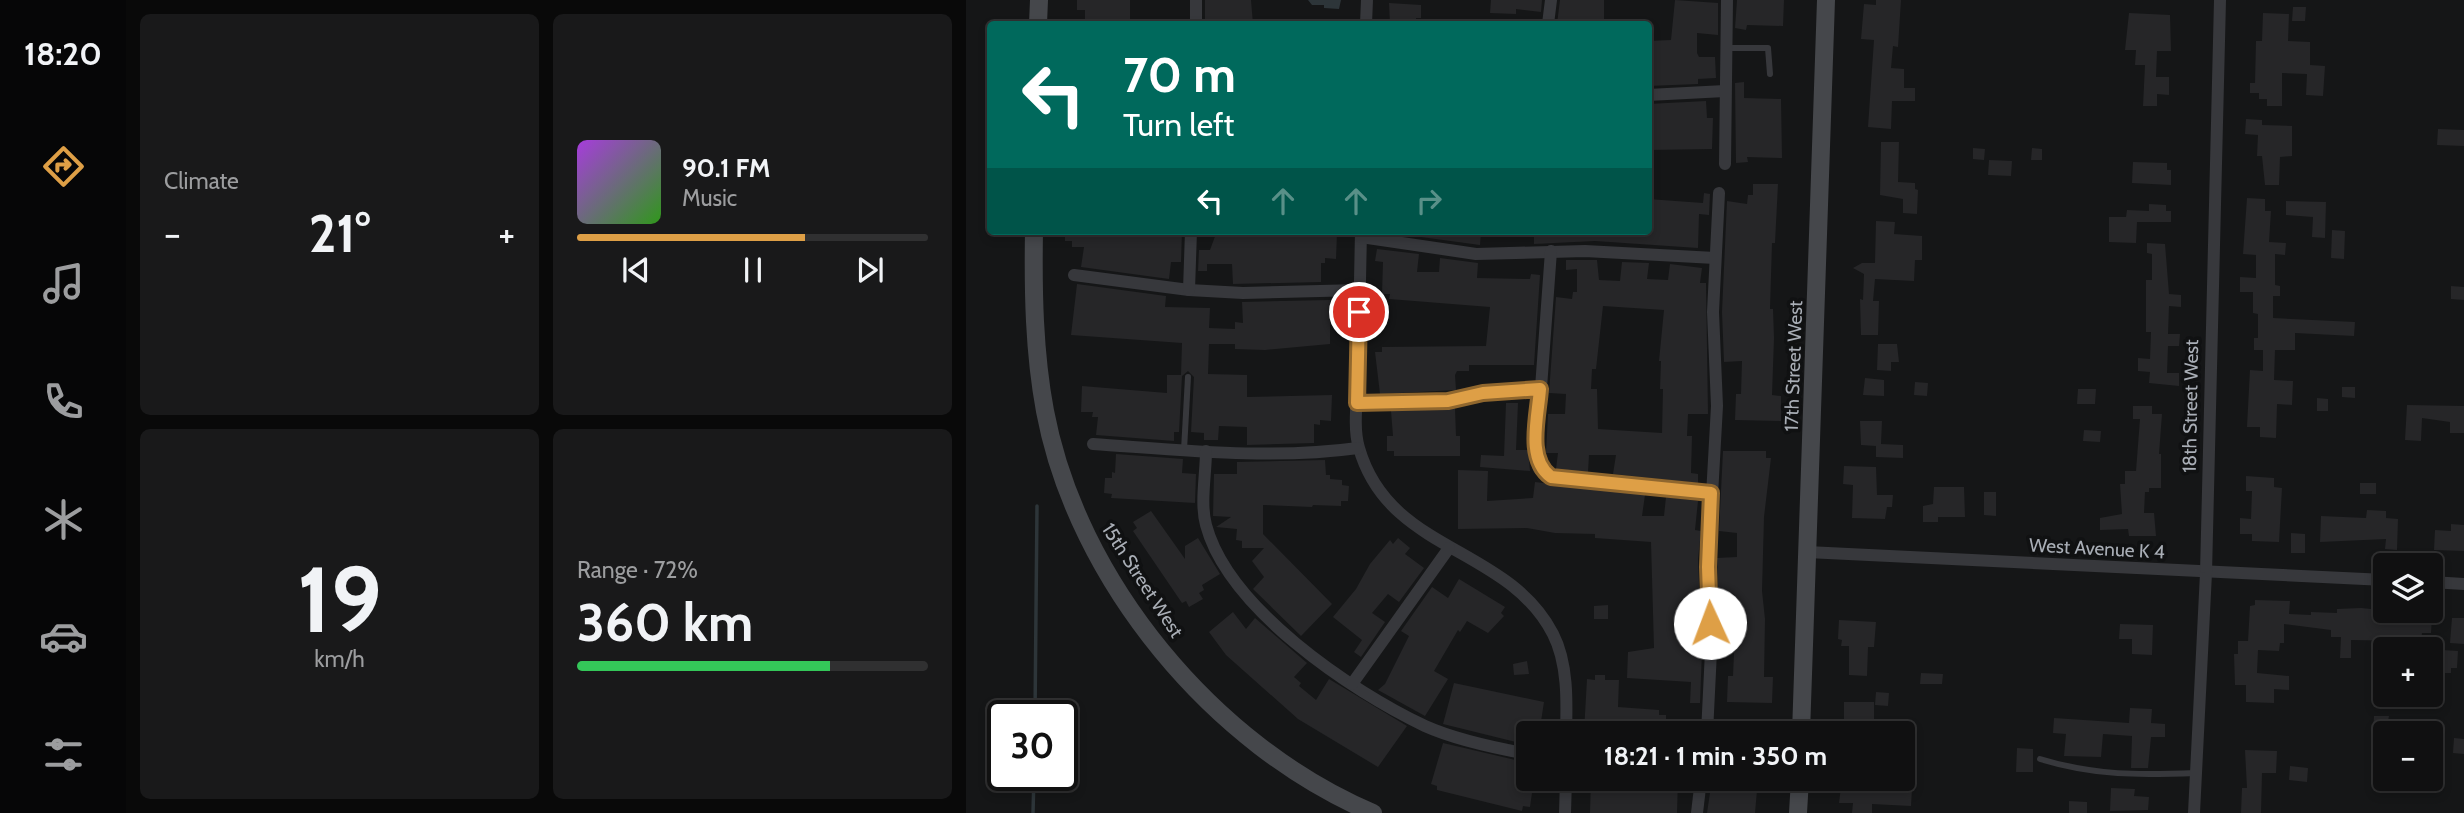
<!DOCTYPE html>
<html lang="en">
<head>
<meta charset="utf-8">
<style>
  :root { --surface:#101011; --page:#19191a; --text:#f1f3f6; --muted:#9c9d9f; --line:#303031; --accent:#de9f46 }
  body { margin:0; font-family:Cabin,sans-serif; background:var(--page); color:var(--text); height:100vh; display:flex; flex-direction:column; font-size:26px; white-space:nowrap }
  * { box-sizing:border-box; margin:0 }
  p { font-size:23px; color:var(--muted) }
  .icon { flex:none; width:38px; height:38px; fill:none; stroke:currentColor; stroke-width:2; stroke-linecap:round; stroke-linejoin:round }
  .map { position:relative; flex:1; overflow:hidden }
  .side { display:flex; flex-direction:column; gap:14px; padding:14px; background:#090909; width:840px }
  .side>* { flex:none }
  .banner { position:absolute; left:21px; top:21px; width:665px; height:214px; border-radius:7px; box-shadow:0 4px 10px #0003,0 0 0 2px var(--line); background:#00695c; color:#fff; overflow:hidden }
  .tools { position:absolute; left:1407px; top:553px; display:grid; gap:14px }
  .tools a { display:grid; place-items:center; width:70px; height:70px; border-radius:7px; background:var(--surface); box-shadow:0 4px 10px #0003,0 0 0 2px var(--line); font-size:35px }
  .speed { position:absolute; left:21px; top:700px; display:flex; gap:14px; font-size:35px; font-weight:700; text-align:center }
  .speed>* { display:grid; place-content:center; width:91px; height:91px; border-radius:50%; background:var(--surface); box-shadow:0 4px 10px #0003,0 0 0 2px var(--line); line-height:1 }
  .speed .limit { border:4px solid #111; border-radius:10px; background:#fff; color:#111 }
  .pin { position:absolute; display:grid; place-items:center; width:60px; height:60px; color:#fff; margin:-30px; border:4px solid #fff; border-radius:50%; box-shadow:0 2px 7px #0007 }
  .me { position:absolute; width:77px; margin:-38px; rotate:358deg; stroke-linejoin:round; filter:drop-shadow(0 0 5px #0008) }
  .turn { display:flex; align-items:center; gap:24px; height:147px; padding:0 21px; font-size:32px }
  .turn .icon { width:91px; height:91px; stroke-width:2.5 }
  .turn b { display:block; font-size:49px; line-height:60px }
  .lanes { display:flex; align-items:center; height:66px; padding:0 21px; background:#0003; justify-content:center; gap:35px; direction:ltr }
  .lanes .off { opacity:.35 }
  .big { font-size:52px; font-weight:700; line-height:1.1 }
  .side .widget { flex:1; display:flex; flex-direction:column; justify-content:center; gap:10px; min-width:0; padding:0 24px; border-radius:10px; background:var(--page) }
  .side .dial { align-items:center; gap:0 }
  .dial b { font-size:91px; line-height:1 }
  .song { display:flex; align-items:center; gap:21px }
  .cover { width:84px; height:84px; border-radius:10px; background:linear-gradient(135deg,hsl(280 70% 55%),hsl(110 70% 35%)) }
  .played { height:7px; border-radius:4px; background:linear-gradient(90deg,var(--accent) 65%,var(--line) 65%) }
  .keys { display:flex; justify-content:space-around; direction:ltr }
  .heat { display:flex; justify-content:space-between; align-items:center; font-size:38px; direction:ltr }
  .charge { height:10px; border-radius:5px; background:linear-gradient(90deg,#34c759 72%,var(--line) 0) }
  .side .tiles { flex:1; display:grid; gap:14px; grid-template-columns:repeat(2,1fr) }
  .trip { position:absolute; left:550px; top:721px; width:399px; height:70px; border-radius:7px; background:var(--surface); box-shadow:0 4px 10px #0003,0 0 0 2px var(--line); font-weight:700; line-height:70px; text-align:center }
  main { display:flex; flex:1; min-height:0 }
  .dock { display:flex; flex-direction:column; width:126px; justify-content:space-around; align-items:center; background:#060607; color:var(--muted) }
  .dock .icon { width:49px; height:49px }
  .dock .current { color:var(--accent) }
  .dock b { font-size:32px; color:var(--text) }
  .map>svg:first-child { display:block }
  .water { fill:#2d3539 }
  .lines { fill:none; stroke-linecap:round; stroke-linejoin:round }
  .stream { stroke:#2d3539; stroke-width:3.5 }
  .building { fill:#262628; fill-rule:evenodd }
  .lane { stroke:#37383c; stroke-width:6 }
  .street { stroke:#37383c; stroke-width:12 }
  .secondary { stroke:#45474b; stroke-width:18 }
  .route-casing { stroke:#90672e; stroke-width:18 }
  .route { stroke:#de9f46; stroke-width:12 }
  .labels { text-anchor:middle; stroke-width:7; stroke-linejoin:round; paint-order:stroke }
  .street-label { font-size:19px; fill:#a9aeb6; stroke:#101112 }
</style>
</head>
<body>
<main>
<nav class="dock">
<b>18:20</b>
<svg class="icon current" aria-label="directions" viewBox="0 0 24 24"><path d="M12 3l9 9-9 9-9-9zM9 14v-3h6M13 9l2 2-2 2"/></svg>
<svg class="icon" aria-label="music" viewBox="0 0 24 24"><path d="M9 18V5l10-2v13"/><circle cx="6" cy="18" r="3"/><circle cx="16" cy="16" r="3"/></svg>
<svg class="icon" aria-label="phone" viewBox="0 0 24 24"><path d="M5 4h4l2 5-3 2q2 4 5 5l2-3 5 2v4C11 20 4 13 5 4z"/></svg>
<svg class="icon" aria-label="climate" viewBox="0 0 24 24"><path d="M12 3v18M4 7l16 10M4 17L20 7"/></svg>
<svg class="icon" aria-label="car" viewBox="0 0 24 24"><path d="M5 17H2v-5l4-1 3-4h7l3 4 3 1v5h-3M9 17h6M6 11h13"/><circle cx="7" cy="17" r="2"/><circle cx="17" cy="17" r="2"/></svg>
<svg class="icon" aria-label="filters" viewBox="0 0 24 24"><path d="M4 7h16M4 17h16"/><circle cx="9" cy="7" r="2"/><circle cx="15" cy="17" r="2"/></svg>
</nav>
<section class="side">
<div class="tiles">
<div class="widget"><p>Climate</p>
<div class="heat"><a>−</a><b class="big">21°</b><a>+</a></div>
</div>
<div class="widget">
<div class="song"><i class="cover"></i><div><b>90.1 FM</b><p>Music</p></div></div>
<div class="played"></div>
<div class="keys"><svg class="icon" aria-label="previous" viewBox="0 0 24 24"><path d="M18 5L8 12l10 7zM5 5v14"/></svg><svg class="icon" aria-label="pause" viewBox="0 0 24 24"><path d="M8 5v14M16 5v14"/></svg><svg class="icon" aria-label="next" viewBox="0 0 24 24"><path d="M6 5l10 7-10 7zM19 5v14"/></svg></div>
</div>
<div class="widget dial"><b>19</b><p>km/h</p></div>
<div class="widget"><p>Range · 72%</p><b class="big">360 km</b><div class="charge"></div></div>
</div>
</section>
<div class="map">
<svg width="1498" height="813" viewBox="0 0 1498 813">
  <rect width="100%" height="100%" fill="#151617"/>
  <polygon class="water" points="342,0 375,0 373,9 358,8 358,5 346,5"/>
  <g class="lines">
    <g class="stream">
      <polyline points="69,716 71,506"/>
      <polyline points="67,813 68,775"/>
    </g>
  </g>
  <g class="building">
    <polygon points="111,0 164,0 164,24 119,24 119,10 111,10"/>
    <polygon points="239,0 285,0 287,24 239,24"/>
    <polygon points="525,0 576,0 575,12 550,9 550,14 524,13"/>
    <polygon points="594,0 638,0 638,20 600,19 600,24 591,24"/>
    <polygon points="709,0 752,3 752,35 731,33 731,53 733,57 749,57 750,78 732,79 732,84 682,86 682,41 705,40"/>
    <polygon points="771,0 818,0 817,26 781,25 780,30 769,28"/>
    <polygon points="910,0 935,0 932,47 927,46 925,68 938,69 938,88 949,88 949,101 926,101 925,129 902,127 908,40 895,39 898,4 910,5"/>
    <polygon points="423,3 455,5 455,18 450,18 450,23 424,24"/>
    <polygon points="1327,7 1340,7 1339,21 1326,21"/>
    <polygon points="1163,13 1204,15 1205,51 1191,51 1190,77 1203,77 1203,95 1191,94 1191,106 1177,106 1179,65 1169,65 1170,50 1159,50"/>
    <polygon points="1297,13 1323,14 1322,41 1344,42 1344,65 1359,66 1357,96 1340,95 1341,74 1316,73 1316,106 1301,106 1301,99 1293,99 1293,93 1284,93 1284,83 1289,83 1290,41 1296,41"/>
    <polygon points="778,82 778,98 815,99 816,158 781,157 782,162 770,163 769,83"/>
    <polygon points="740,101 741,118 747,118 746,149 682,150 682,104"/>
    <polygon points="1280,119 1296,120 1296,125 1326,126 1326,156 1314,157 1313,185 1299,185 1296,156 1291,156 1292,135 1279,134"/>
    <polygon points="1472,129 1498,130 1498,146 1471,145"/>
    <polygon points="915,142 933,142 932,182 949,183 949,189 952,190 951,214 937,213 937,199 914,195"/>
    <polygon points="1007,148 1019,149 1018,160 1007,159"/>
    <polygon points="1066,148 1076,149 1076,160 1065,160"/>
    <polygon points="1023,160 1046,161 1045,176 1022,175"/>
    <polygon points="1167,162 1201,163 1201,170 1205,170 1205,185 1166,183"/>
    <polygon points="787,184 812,184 809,243 806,243 804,309 807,309 808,338 806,395 815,396 815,421 769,420 770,394 775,394 776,361 758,362 756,312 761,201 781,204 782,195 787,195"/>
    <polygon points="738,193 744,194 743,215 733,214 732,248 629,241 568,244 568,232 651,231 682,235 682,199 737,203"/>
    <polygon points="1281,198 1299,199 1299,211 1305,211 1303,242 1320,243 1319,255 1309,254 1309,285 1314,286 1314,296 1307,296 1307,318 1389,322 1388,336 1329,333 1329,350 1309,350 1308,380 1327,381 1326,405 1311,404 1310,438 1294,437 1294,427 1281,427 1284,370 1297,371 1297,350 1288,350 1288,338 1292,338 1292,314 1287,313 1287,292 1274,292 1274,277 1290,278 1290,255 1277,254"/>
    <polygon points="1320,201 1360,202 1359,238 1346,237 1347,217 1320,215"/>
    <polygon points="1183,204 1200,205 1200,211 1205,211 1205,222 1171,222 1170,243 1143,242 1143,217 1160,217 1161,210 1183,211"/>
    <polygon points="910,221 929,222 928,234 956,236 956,260 949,260 948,281 909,279 907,301 913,301 912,335 895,335 894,299 897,300 898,274 887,268 896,263 909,263"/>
    <polygon points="1366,230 1379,231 1378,259 1365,258"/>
    <polygon points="99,231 216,231 215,262 205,262 203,279 115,267 118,247 106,247 106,241 99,241"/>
    <polygon points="251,231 312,236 312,233 371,233 370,259 359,258 359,263 355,263 355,282 267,284 266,264 241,264 241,271 232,271 233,250 244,250"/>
    <polygon points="493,231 515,233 514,245 418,232"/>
    <polygon points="1181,243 1199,244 1203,294 1215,295 1215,307 1203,306 1202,334 1214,334 1213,346 1202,346 1201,373 1213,373 1213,386 1183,383 1184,372 1172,371 1172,358 1184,359 1185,332 1180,332 1180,280 1186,280 1186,254 1181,253"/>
    <polygon points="411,249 453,254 451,272 473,272 474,258 512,263 511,278 564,279 565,274 574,275 568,365 503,365 503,371 491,371 489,375 490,390 414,394 409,352 416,352 416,347 520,346 524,307 423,299 424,294 416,294 417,262 409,261"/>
    <path d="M 600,260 L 631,260 L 633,280 L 654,281 L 656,262 L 683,263 L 681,279 L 702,280 L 704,264 L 736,268 L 734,283 L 740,283 L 742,414 L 722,414 L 721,436 L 726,436 L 725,473 L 732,474 L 732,483 L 647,474 L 650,455 L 623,455 L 622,472 L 590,469 L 592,453 L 580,453 L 582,414 L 599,414 L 600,394 L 583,393 L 590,297 L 606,299 L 607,292 L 611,292 L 611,269 L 600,270 ZM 637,306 L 698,310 L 693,361 L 695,361 L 694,389 L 697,389 L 696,433 L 632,429 L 631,389 L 625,389 L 626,369 L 630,369 Z"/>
    <polygon points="111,284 200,296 199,307 244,308 243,328 269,329 269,322 277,323 276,302 364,300 364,344 299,350 269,349 269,344 243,344 242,374 281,375 281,397 366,395 365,421 354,420 354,425 348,424 348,443 281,445 281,427 253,426 252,440 238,440 238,433 225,432 228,377 222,371 216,376 213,432 208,432 208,441 130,435 132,417 126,417 127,412 115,412 116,386 201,393 201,375 215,375 216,343 105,335"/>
    <polygon points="1485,286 1498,287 1498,300 1485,299"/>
    <polygon points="912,344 931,344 933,362 925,362 925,371 911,370"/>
    <polygon points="899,378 918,380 918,396 897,395"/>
    <polygon points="949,382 962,383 961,396 948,395"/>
    <polygon points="1376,387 1389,387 1389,398 1376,397"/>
    <polygon points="1112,389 1130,389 1129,404 1111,404"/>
    <polygon points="1351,398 1362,399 1362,411 1351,411"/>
    <polygon points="540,403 552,403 550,450 562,450 564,471 514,467 515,455 538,456"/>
    <polygon points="1441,405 1498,406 1498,433 1484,433 1484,422 1456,418 1455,441 1439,440"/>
    <polygon points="1167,406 1186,406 1186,414 1196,414 1193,454 1195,454 1195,488 1183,488 1183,492 1179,492 1178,513 1188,513 1190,536 1163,536 1162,529 1134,530 1134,518 1156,514 1154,484 1159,484 1159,471 1170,471 1174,419 1167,419"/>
    <polygon points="489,408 490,436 494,436 494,456 428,456 428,451 421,451 421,436 427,436 425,411"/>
    <polygon points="894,421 916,421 915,444 937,445 937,458 910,457 910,446 895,445"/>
    <polygon points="1118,430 1135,431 1134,442 1117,441"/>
    <polygon points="757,451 800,451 800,458 805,458 798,517 796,591 799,619 798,677 807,677 806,703 761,702 762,676 767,676 768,653 754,654 751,558 771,557 771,533 753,531"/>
    <polygon points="150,454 217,459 216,473 230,474 229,503 145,498 146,494 138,493 139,478 146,478 146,472 149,473"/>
    <polygon points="359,460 360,475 364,475 364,479 376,480 376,485 383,486 382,501 375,501 375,506 347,505 346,507 297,505 297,534 366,604 335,636 287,589 298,577 286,561 298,548 276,548 276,541 270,540 271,529 250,527 265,517 247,516 248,474 271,474 271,462"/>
    <polygon points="878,466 910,467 911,495 927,495 926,507 921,507 919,519 886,518 887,485 877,484"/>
    <polygon points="492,470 522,471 521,501 567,498 569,482 679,495 676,516 698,516 700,497 732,501 729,530 735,531 732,559 736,651 734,703 724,703 725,682 661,678 662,652 688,648 685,542 629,538 629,534 589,533 561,528 492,529"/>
    <polygon points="1280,476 1308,478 1308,487 1316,488 1313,542 1286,541 1286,534 1274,534 1274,518 1285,519 1286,491 1280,491"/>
    <rect x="1394" y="483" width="16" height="11"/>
    <polygon points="968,487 998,487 999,517 972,517 972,522 957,522 957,506 967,504"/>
    <polygon points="1018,492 1030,492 1030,516 1018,515"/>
    <polygon points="1401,510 1420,511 1420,518 1432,519 1431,550 1419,549 1420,539 1354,542 1355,516 1400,518"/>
    <polygon points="185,511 219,559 219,546 232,538 254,574 236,585 238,590 233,593 237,599 223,607 220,601 216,603 167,531 171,528 167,522"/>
    <polygon points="1485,524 1498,525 1498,551 1468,550 1469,530 1485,531"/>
    <polygon points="1325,533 1339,534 1339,553 1325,553"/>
    <polygon points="432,538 444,548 439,554 458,568 433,602 422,594 406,613 419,622 395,657 388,652 396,640 367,617 390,589 404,564 424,540 427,544"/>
    <polygon points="493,579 539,607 535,613 538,616 522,633 501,621 494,632 492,630 468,671 482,679 459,716 412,690 419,684 443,636 435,631 466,587 482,598"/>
    <polygon points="1289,600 1324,601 1323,614 1345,615 1345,612 1371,613 1371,609 1395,608 1455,614 1455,616 1466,617 1465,633 1456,633 1454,649 1442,649 1441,641 1385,640 1385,658 1374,658 1375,637 1365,637 1365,630 1318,624 1318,643 1314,643 1313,651 1292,650 1291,673 1323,676 1323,690 1308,689 1308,703 1280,702 1280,685 1269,685 1268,654 1272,654 1272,641 1282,641 1284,606 1289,605"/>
    <polygon points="642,605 642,619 628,619 628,606"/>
    <polygon points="267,612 280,629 289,618 341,663 328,677 335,683 333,686 350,700 363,679 441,726 412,767 332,719 260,655 243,632"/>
    <polygon points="1486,618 1498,618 1498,644 1484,643"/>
    <polygon points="873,620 910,622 908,647 902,647 901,676 883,675 883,646 875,646 876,640 872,639"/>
    <polygon points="1154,624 1187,625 1186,655 1166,654 1166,639 1153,639"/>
    <polygon points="1476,650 1492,651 1491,668 1485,668 1485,673 1475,673"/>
    <polygon points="561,661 563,674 548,675 547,664"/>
    <polygon points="955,673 977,674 976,684 954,684"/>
    <polygon points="629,675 639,675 639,680 653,680 652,707 693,710 693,715 700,715 700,731 693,730 692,733 618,732 621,679 629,680"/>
    <polygon points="488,683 578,702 574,728 562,726 562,745 477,724"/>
    <polygon points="910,692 923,693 922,706 909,705"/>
    <rect x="878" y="702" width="30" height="18"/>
    <polygon points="1164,708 1186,709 1185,723 1199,724 1199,737 1185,737 1182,768 1165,768 1166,736 1137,734 1135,757 1098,756 1100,734 1087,733 1088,718 1163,723"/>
    <polygon points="1408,716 1423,716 1419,738 1407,737"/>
    <polygon points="1488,738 1498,739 1498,754 1487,753"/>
    <polygon points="477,743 562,763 558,785 559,791 566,793 564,807 557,806 556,811 471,790 471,786 465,784"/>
    <polygon points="1051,748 1067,749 1067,772 1050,772"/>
    <polygon points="1279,750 1311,751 1310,773 1296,773 1295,813 1275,813 1276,788 1281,788"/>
    <polygon points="1324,766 1342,768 1341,782 1323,780"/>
    <polygon points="625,779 712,779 711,813 624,813"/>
    <polygon points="762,779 792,779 789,813 741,813 745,786 762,788"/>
    <polygon points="876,779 916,782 916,787 946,789 945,806 906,804 906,813 886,813 887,803 873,803"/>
    <polygon points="1145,788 1169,789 1168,796 1183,797 1182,810 1144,811"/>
    <polygon points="1103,801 1121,802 1121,813 1103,813"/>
  </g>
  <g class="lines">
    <g class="lane">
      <polyline points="760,48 802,48 804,74"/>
      <polyline points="218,450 222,377"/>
      <path d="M 1074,759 C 1130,776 1173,775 1230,773"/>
    </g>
    <g class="street">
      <polyline points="230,24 230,0"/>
      <polyline points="400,24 401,0"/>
      <polyline points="582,24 585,0"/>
      <polyline points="682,95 759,91"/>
      <polyline points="759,164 761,0"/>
      <path d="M 395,231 C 394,281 393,330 392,380 C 391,401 387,428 393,448 C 423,553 541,545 587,634 C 602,663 601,702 600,733"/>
      <polyline points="395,237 510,254 619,251 749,258"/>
      <polyline points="585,251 570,456 573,469 585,477 745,493"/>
      <polyline points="108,275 223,290 277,293 394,290"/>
      <polyline points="223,290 225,231"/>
      <polyline points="391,403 482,401 517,393 574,389"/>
      <path d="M 127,444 C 215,450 305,460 392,448"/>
      <path d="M 240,451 C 240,474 234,503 240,525 C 262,608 385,691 459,726 C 490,740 529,748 562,754"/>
      <polyline points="841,552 1419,580"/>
      <polyline points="1465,582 1498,584"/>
      <polyline points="386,684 483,548"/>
      <polyline points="741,733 745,651 742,567 751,406 747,312 753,193"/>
      <polyline points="599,813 600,779"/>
      <polyline points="731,813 735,779"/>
      <polyline points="1228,813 1240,573 1254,0"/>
    </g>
    <g class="secondary">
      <polyline points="72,24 73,0"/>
      <path d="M 68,231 C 67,291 68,352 79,411 C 111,581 248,746 407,813"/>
      <polyline points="835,733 860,0"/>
      <polyline points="832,813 834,779"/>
    </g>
  </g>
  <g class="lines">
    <defs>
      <path id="route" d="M 393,312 L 391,403 L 482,401 L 517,393 L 574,389 C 572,417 560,459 585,477 L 745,493 L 742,567 L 744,623"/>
    </defs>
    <use href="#route" class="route-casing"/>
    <use href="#route" class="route"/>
  </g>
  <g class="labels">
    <g class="street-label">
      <text transform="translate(827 366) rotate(-88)" y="7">17th Street West</text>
      <text transform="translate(1224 406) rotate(-89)" y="7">18th Street West</text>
      <text transform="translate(1131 548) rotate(3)" y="7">West Avenue K 4</text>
      <text transform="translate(177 580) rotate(57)" y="7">15th Street West</text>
    </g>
  </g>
</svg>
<div class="tools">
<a><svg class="icon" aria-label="layers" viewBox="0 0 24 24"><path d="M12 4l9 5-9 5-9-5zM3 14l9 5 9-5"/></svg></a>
<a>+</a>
<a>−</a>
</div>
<div class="speed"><div class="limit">30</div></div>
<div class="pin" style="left:393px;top:312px;background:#d93025"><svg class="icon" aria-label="arrive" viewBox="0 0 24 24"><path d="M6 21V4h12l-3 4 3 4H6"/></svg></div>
<svg class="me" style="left:744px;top:623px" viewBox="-20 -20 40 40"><circle r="19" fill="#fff"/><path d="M0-13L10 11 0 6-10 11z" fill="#de9f46"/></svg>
<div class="trip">18:21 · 1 min · 350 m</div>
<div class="banner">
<div class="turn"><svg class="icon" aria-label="left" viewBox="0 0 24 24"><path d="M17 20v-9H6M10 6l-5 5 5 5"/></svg><div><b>70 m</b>Turn left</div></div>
<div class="lanes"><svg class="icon" aria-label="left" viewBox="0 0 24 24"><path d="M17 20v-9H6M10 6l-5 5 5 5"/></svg><svg class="icon off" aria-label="ahead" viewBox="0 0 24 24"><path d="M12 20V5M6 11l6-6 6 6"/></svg><svg class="icon off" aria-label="ahead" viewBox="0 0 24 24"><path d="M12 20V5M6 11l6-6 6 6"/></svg><svg class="icon off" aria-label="right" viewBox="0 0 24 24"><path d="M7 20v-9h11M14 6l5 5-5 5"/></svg></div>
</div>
</div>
</main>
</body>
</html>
